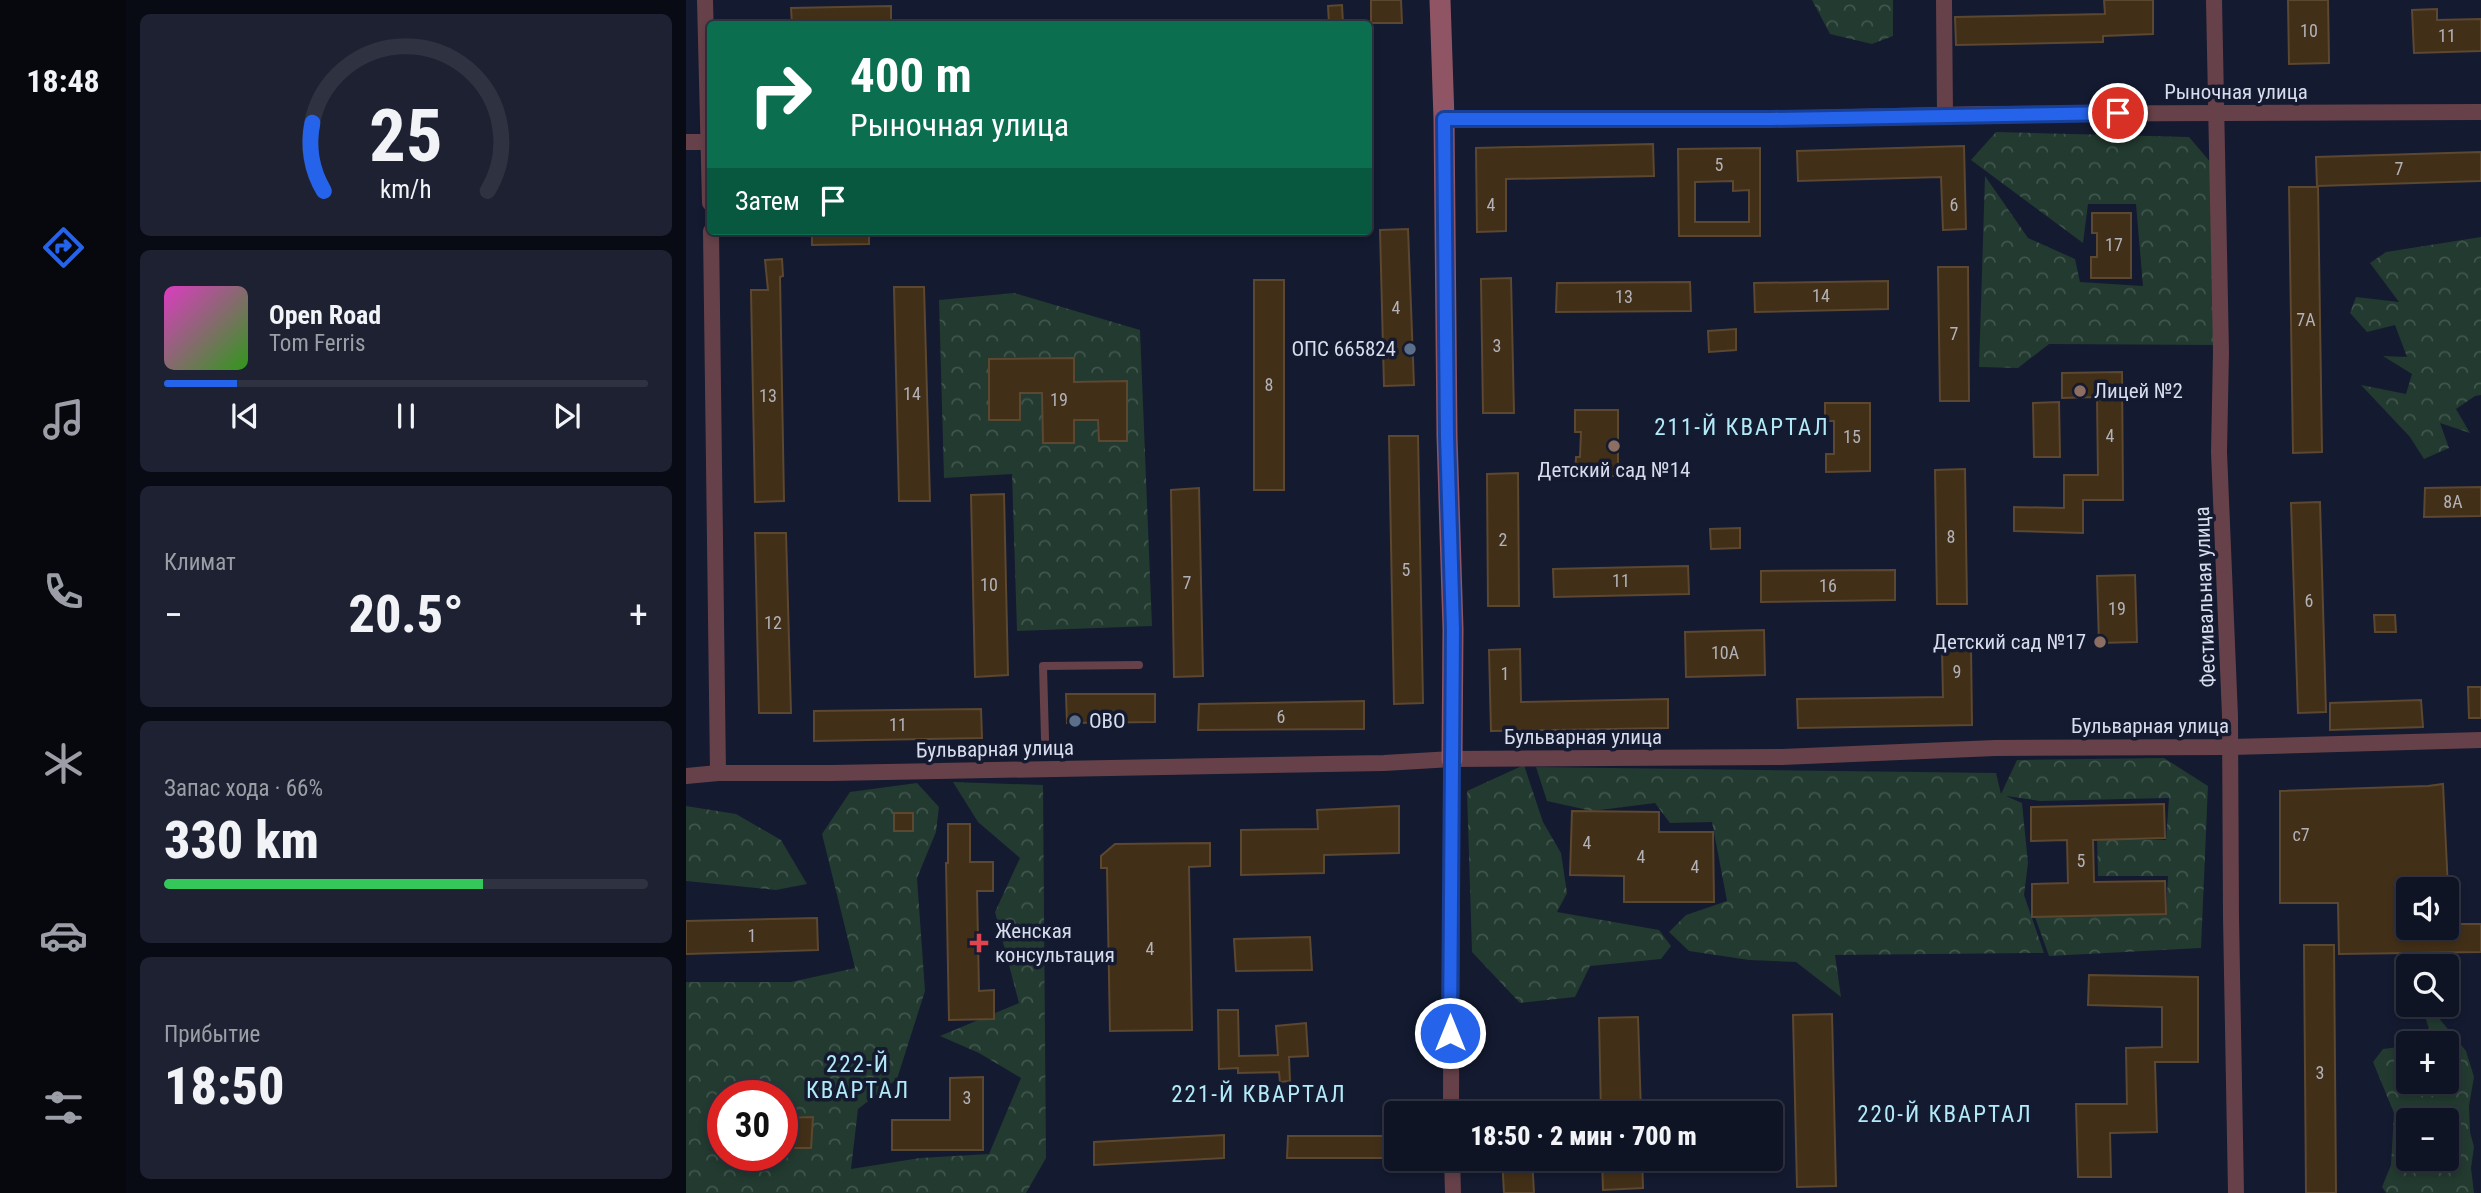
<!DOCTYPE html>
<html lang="ru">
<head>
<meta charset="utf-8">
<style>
  :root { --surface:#0f1424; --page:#1d2131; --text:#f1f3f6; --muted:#9b9ea6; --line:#2f3341; --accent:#2563eb }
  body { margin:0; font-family:"Roboto Condensed",sans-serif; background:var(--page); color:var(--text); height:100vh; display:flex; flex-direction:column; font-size:26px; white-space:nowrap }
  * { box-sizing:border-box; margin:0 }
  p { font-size:23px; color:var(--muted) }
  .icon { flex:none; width:38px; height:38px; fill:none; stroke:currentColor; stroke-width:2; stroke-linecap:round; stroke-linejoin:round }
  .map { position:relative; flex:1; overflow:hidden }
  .panel { display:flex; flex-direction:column; gap:14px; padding:14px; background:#080b14; width:560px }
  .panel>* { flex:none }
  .guide { position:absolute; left:21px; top:21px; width:665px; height:214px; border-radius:7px; box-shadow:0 4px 10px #0003,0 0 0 2px var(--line); background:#0b6e4f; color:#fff; overflow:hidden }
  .buttons { position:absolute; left:1710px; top:877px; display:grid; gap:14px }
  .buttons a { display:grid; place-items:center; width:63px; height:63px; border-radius:7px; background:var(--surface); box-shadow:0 4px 10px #0003,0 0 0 2px var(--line); font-size:35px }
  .speed { position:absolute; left:21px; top:1080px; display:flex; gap:14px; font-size:35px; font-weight:700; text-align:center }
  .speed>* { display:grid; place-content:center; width:91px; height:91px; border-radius:50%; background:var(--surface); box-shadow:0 4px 10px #0003,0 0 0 2px var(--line); line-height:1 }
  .speed .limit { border:10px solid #d22; background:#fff; color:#111 }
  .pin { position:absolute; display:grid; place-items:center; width:60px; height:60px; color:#fff; margin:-30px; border:4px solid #fff; border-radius:50%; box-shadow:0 2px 7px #0007 }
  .me { position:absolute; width:77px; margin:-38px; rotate:0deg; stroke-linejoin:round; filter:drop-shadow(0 0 5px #0008) }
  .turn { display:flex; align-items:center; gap:24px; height:147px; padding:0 28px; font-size:32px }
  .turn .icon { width:91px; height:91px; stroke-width:2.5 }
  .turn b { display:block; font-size:49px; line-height:60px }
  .then { display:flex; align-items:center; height:66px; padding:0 28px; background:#0003; gap:14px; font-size:26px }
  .big { font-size:52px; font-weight:800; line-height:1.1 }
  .panel .card { flex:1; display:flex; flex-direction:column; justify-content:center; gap:10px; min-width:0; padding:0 24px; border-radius:10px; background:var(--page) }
  .panel .dial { align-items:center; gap:0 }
  .dial svg { height:182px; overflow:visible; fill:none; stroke:var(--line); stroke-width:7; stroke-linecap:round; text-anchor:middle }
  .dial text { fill:var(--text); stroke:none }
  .song { display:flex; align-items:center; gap:21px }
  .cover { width:84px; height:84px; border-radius:10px; background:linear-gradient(135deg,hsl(310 70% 55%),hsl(110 70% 35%)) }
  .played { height:7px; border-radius:4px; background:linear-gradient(90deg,var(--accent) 15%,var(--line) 15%) }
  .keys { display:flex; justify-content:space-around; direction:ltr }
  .heat { display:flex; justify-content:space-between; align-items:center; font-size:38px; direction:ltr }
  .charge { height:10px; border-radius:5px; background:linear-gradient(90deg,#34c759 66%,var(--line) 0) }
  .trip { position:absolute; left:698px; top:1101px; width:399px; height:70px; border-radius:7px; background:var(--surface); box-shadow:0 4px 10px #0003,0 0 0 2px var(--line); font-weight:800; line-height:70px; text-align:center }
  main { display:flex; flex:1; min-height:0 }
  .tabs { display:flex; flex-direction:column; width:126px; justify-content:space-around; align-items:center; background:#06080e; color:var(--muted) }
  .tabs .icon { width:49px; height:49px }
  .tabs .current { color:var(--accent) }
  .tabs b { font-size:32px; color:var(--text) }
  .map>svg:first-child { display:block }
  .forest { fill:url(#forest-crowns); fill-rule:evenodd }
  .building { fill:#422f18; stroke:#5c4730; stroke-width:2; fill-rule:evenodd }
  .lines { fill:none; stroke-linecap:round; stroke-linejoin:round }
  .lane { stroke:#66414a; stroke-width:8 }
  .street { stroke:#66414a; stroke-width:16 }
  .secondary { stroke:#905565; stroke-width:21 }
  .route-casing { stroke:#184099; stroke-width:18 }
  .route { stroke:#2563eb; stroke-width:12 }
  .service-dot { fill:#5c6f8a; stroke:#141a30; stroke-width:2.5 }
  .education-dot { fill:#8d6e63; stroke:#141a30; stroke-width:2.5 }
  .health-dot { fill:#e0444e; stroke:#141a30; stroke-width:2.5 }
  .labels { text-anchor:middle; stroke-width:7; stroke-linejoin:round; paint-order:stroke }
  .number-label { font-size:18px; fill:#b2b2b8 }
  .street-label { font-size:21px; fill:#d8dded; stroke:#141a30 }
  .poi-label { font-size:21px; fill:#d8dded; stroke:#141a30; text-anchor:start }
  .neighbourhood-label { font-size:23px; letter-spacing:2px; fill:#b2eaf8; stroke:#141a30 }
</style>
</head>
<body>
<main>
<nav class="tabs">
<b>18:48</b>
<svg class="icon current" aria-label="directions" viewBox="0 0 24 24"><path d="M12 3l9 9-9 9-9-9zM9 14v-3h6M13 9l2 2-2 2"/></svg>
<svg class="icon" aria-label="music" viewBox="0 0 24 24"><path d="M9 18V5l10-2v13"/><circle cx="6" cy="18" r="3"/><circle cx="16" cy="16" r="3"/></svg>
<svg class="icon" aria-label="phone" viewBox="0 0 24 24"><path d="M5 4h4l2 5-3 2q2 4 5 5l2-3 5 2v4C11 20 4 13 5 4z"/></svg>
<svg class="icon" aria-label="climate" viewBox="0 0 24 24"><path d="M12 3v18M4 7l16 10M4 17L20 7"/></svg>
<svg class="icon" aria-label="car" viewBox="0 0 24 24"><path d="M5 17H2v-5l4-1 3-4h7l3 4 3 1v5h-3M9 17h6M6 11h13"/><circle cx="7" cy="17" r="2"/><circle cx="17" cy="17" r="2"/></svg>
<svg class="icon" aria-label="filters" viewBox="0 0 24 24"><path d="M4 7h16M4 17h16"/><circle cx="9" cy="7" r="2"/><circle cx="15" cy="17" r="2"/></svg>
</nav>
<section class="panel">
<div class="card dial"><svg viewBox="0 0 100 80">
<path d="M14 69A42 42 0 1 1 86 69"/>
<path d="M14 69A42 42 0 0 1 9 39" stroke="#2563eb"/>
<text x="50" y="56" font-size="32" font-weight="700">25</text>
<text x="50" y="72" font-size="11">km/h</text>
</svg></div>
<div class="card">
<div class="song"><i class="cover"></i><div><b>Open Road</b><p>Tom Ferris</p></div></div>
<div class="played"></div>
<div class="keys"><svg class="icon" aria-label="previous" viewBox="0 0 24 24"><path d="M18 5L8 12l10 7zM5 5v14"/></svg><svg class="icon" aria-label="pause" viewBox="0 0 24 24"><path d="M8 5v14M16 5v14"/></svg><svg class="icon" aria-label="next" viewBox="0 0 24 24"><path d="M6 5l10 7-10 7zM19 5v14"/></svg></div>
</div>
<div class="card"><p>Климат</p>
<div class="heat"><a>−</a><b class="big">20.5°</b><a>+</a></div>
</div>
<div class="card"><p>Запас хода · 66%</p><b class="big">330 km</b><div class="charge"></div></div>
<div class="card"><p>Прибытие</p><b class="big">18:50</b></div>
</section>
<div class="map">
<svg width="1795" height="1193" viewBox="0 0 1795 1193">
  <defs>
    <pattern id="forest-crowns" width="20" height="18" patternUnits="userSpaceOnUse" patternTransform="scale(1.75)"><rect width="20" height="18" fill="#223a2f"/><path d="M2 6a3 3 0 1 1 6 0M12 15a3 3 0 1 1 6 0" fill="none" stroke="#41564d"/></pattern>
  </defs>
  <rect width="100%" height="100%" fill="#141a30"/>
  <g class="forest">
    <polygon points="1126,0 1207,0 1207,36 1186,44 1144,34"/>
    <polygon points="1310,132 1503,137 1526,164 1535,345 1363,344 1332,368 1293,367 1299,176 1342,238 1389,259 1394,282 1457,286 1450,204 1402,204 1397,243 1285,160"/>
    <polygon points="1795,237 1795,395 1789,396 1770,409 1784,433 1754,423 1763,448 1738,459 1724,437 1675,385 1720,394 1726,374 1697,356 1721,357 1709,325 1681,332 1664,313 1670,297 1713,302 1684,263 1700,252"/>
    <polygon points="328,293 454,330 466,626 331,631 326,474 258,478 253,300"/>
    <polygon points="1478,758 1522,786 1515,948 1363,956 1349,917 1480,914 1482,876 1412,876 1411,839 1480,840 1483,798 1354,801 1320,796 1336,803 1342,863 1338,895 1358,953 1149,955 1155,997 1110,962 1063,960 1003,951 983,932 1000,915 1041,901 1026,822 984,823 969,803 906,811 861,801 850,767 1310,773 1315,794 1331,760"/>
    <polygon points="838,765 857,822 875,853 881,893 871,912 973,930 985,946 975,959 904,966 889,997 834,1003 786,952 781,791"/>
    <path d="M 267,782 L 357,785 L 360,1158 L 340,1193 L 0,1193 L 0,982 L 105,982 L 169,968 L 136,834 L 164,792 L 231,783 L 253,807 L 250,832 L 231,878 L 239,991 L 211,1079 L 172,1109 L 165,1169 L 234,1158 L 303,1154 L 335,1078 L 293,1053 L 254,1036 L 333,1003 L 309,912 L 334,858 L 292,822 ZM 37,1096 L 96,1096 L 96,1155 L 37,1155 Z"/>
    <polygon points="0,806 50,814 95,840 121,884 90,890 0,881"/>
    <path d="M 1739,1016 L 1751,1016 L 1780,1051 L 1788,1077 L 1783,1106 L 1784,1132 L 1788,1147 L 1785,1168 L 1788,1193 L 1700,1193 L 1696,1187 L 1705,1165 L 1708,1113 L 1687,1062 L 1697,1049 L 1722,1046 L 1722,1082 L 1760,1082 L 1760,1043 L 1741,1043 L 1744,1032 ZM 1722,1120 L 1760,1120 L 1760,1158 L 1722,1158 Z"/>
  </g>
  <g class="building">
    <polygon points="685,0 715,0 716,23 685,23"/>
    <polygon points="1418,0 1467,0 1467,34 1417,36 1417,42 1270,45 1269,17 1419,14"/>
    <polygon points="1602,0 1642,0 1643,63 1603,64"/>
    <polygon points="656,5 657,24 643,24 642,6"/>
    <polygon points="205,6 205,24 106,24 105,8"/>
    <polygon points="1751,9 1751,20 1795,19 1795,51 1728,53 1726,10"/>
    <polygon points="967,144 968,176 820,179 820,231 791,232 790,148"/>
    <polygon points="1278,146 1280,229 1257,230 1255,177 1112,181 1111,151"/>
    <path d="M 1074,148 L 1074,236 L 993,236 L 992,149 ZM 1047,181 L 1047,191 L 1063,190 L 1063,222 L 1009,222 L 1009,182 Z"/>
    <polygon points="1795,152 1795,181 1631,186 1630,157"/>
    <polygon points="1603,187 1632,187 1636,452 1607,453"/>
    <polygon points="1406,213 1445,213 1445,278 1405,278 1405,257 1411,257 1411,233 1406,233"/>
    <polygon points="722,229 728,385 698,386 694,230"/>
    <polygon points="126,231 183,231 183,244 126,245"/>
    <polygon points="96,259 97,276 94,277 98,501 69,502 65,290 82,290 79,260"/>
    <polygon points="1252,267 1282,267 1283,401 1254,401"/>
    <polygon points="825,278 828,413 797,413 795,279"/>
    <rect x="568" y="280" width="30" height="210"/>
    <polygon points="1202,281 1202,309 1069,312 1068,283"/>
    <polygon points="1004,282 1005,311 870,312 871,283"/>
    <polygon points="208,287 238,287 244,501 213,501"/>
    <polygon points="1050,329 1050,350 1023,352 1022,331"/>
    <polygon points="388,358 388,382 441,381 441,441 413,441 412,420 388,420 388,443 357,443 356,393 334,393 334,420 303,420 303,359"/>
    <polygon points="1436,372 1437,500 1397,500 1397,533 1328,531 1328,507 1378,508 1378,475 1412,475 1411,397 1376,398 1376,373"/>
    <polygon points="1373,402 1374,457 1348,457 1347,403"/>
    <polygon points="1139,403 1184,403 1184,471 1140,472 1140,454 1148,454 1148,421 1139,421"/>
    <polygon points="889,410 932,410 932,476 889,476 890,457 894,457 895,432 889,432"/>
    <polygon points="703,436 732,436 737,703 708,704"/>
    <polygon points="1279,469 1281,604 1251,604 1249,470"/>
    <polygon points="832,473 833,606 802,606 801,474"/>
    <polygon points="1795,487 1795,516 1738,517 1739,488"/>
    <polygon points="513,488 517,676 488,677 485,490"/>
    <polygon points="318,494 322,675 289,677 285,495"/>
    <polygon points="1634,502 1640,712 1612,713 1605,503"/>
    <polygon points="1054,528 1054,548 1025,549 1024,529"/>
    <polygon points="69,533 100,533 105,713 73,713"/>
    <polygon points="1002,566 1003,594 868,597 867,569"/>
    <polygon points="1209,570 1209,600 1075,602 1075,571"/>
    <polygon points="1449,575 1451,642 1413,643 1411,576"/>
    <polygon points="1688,615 1709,615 1710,632 1689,632"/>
    <polygon points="1078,630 1079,675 1000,677 999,632"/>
    <polygon points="1285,647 1286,725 1112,728 1111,699 1257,697 1256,648"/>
    <polygon points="834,649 835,702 982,699 982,728 805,731 803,650"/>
    <polygon points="1782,687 1795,687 1795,718 1783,718"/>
    <polygon points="380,694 469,694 469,722 381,723"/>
    <polygon points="1735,700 1737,727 1644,730 1644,703"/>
    <polygon points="678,701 678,729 512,730 513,704"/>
    <polygon points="295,709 296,738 128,741 128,711"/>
    <polygon points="1757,784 1762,889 1722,889 1722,928 1760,928 1760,924 1795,924 1795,952 1653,954 1652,903 1594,903 1594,791 1742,786"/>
    <polygon points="1478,804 1479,838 1407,840 1408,882 1479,881 1480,914 1346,917 1346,884 1382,883 1381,840 1345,841 1345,807"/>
    <polygon points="713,806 713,853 638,855 638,873 555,875 555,830 632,829 631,810"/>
    <polygon points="886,811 973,812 973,832 1027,832 1028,902 938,902 938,876 884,875"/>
    <rect x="208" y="813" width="19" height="18"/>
    <polygon points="262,824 284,824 284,862 307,862 307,891 291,891 293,991 308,990 308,1019 263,1020 260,863 262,863"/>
    <polygon points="524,843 524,866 503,867 506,1030 424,1031 421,868 415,868 415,856 429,844"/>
    <polygon points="131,918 132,950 0,954 0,921"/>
    <polygon points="624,937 626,970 550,971 548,939"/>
    <polygon points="1618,945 1648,945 1650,1193 1620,1193"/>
    <polygon points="1403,975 1512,977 1512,1062 1469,1062 1471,1132 1424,1133 1425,1177 1392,1177 1390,1104 1441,1104 1440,1048 1476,1047 1476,1007 1402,1005"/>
    <polygon points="532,1010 552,1010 553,1056 592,1055 590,1026 620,1023 622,1056 603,1057 604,1081 594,1082 593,1072 552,1073 552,1068 533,1069"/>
    <polygon points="1146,1014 1150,1186 1111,1187 1107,1015"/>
    <polygon points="952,1017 955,1113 915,1113 913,1018"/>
    <polygon points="297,1077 297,1150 206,1150 206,1120 264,1120 264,1078"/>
    <polygon points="127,1117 125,1148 96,1148 96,1118"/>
    <polygon points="538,1135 538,1158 408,1165 408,1142"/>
    <polygon points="602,1136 710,1136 710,1158 601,1158"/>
    <polygon points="816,1158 846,1158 848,1193 818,1193"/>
    <polygon points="916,1158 956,1158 957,1188 917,1190"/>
  </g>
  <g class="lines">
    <polyline class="lane" points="359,739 357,666 453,665"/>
    <g class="street">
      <polyline points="19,0 24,203"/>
      <polyline points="1258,0 1259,115"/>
      <polyline points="1528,0 1535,352 1533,452 1544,716 1545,918 1550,1193"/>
      <polyline points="758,119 1085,119 1294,114 1795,112"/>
      <polyline points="0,142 23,142"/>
      <polyline points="25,231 32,773"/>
      <polyline points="0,776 32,773 145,773 698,763 766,759 1096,757 1309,748 1545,747 1795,740"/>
      <polyline points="765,1113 766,759"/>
      <polyline points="766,1158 767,1193"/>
    </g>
    <polyline class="secondary" points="754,0 758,119 761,436 767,629 766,759"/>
  </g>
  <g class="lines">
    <defs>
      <polyline id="route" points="764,1033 767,629 761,436 758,119 1085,119 1432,113"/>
    </defs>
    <use href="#route" class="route-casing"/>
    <use href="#route" class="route"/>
  </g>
  <g class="service-dot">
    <circle cx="724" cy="349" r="7"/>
    <circle cx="389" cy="721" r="7"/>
  </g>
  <g class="education-dot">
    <circle cx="1394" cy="391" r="7"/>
    <circle cx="928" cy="446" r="7"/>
    <circle cx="1414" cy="642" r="7"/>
  </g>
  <path class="health-dot" d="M289.5 932.5h7v7h7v7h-7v7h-7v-7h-7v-7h7z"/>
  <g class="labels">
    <g class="number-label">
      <text x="1623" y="37">10</text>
      <text x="1761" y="42">11</text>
      <text x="1033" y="171">5</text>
      <text x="1713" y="175">7</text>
      <text x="805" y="211">4</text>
      <text x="1268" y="211">6</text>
      <text x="1428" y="251">17</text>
      <text x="1135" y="302">14</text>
      <text x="938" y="303">13</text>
      <text x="710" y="314">4</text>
      <text x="1620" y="326">7А</text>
      <text x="1268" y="340">7</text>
      <text x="811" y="352">3</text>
      <text x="583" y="391">8</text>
      <text x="226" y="400">14</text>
      <text x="82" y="402">13</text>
      <text x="373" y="406">19</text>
      <text x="1424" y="442">4</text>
      <text x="1166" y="443">15</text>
      <text x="1767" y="508">8А</text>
      <text x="1265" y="543">8</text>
      <text x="817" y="546">2</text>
      <text x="720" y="576">5</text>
      <text x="935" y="587">11</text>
      <text x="501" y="589">7</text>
      <text x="303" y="591">10</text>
      <text x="1142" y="592">16</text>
      <text x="1623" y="607">6</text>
      <text x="1431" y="615">19</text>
      <text x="87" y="629">12</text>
      <text x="1039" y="659">10А</text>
      <text x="1271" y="678">9</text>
      <text x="819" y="680">1</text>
      <text x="595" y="723">6</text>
      <text x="212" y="731">11</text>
      <text x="1615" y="841">с7</text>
      <text x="901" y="849">4</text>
      <text x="955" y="863">4</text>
      <text x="1395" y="867">5</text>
      <text x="1009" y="873">4</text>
      <text x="66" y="942">1</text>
      <text x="464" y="955">4</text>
      <text x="1634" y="1079">3</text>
      <text x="281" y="1104">3</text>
    </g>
    <g class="street-label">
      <text x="1550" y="99">Рыночная улица</text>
      <text transform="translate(1519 597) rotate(-92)" y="7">Фестивальная улица</text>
      <text x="1464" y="733">Бульварная улица</text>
      <text x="897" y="744">Бульварная улица</text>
      <text transform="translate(309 749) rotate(-1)" y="7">Бульварная улица</text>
    </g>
    <g class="poi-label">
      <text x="710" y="356" text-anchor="end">ОПС 665824</text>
      <text x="1408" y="398">Лицей №2</text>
      <text x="928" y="477" text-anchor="middle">Детский сад №14</text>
      <text x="1400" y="649" text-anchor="end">Детский сад №17</text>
      <text x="403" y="728">ОВО</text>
      <text x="309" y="938">Женская<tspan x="309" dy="24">консультация</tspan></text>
    </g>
    <g class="neighbourhood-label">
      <text x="1056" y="435">211-Й КВАРТАЛ</text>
      <text x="172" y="1072">222-Й<tspan x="172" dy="26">КВАРТАЛ</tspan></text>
      <text x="573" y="1102">221-Й КВАРТАЛ</text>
      <text x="1259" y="1122">220-Й КВАРТАЛ</text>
    </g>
  </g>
</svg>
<div class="buttons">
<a><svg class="icon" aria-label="sound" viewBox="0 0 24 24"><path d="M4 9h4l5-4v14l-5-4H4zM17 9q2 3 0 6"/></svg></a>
<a><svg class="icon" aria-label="search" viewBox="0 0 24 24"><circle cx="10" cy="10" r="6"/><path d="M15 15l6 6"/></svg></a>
<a>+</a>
<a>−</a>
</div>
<div class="speed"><div class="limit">30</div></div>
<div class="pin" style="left:1432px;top:113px;background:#d93025"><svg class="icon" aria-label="arrive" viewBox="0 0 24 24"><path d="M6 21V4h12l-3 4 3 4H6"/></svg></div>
<svg class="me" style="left:764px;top:1033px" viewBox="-20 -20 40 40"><circle r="17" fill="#2563eb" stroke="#fff" stroke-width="3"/><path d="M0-11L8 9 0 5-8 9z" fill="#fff"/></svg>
<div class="trip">18:50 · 2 мин · 700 m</div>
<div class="guide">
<div class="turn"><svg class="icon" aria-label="right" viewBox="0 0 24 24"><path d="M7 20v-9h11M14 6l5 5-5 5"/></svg><div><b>400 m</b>Рыночная улица</div></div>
<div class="then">Затем<svg class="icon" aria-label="arrive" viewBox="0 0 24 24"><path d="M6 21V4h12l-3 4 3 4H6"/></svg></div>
</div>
</div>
</main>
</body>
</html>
